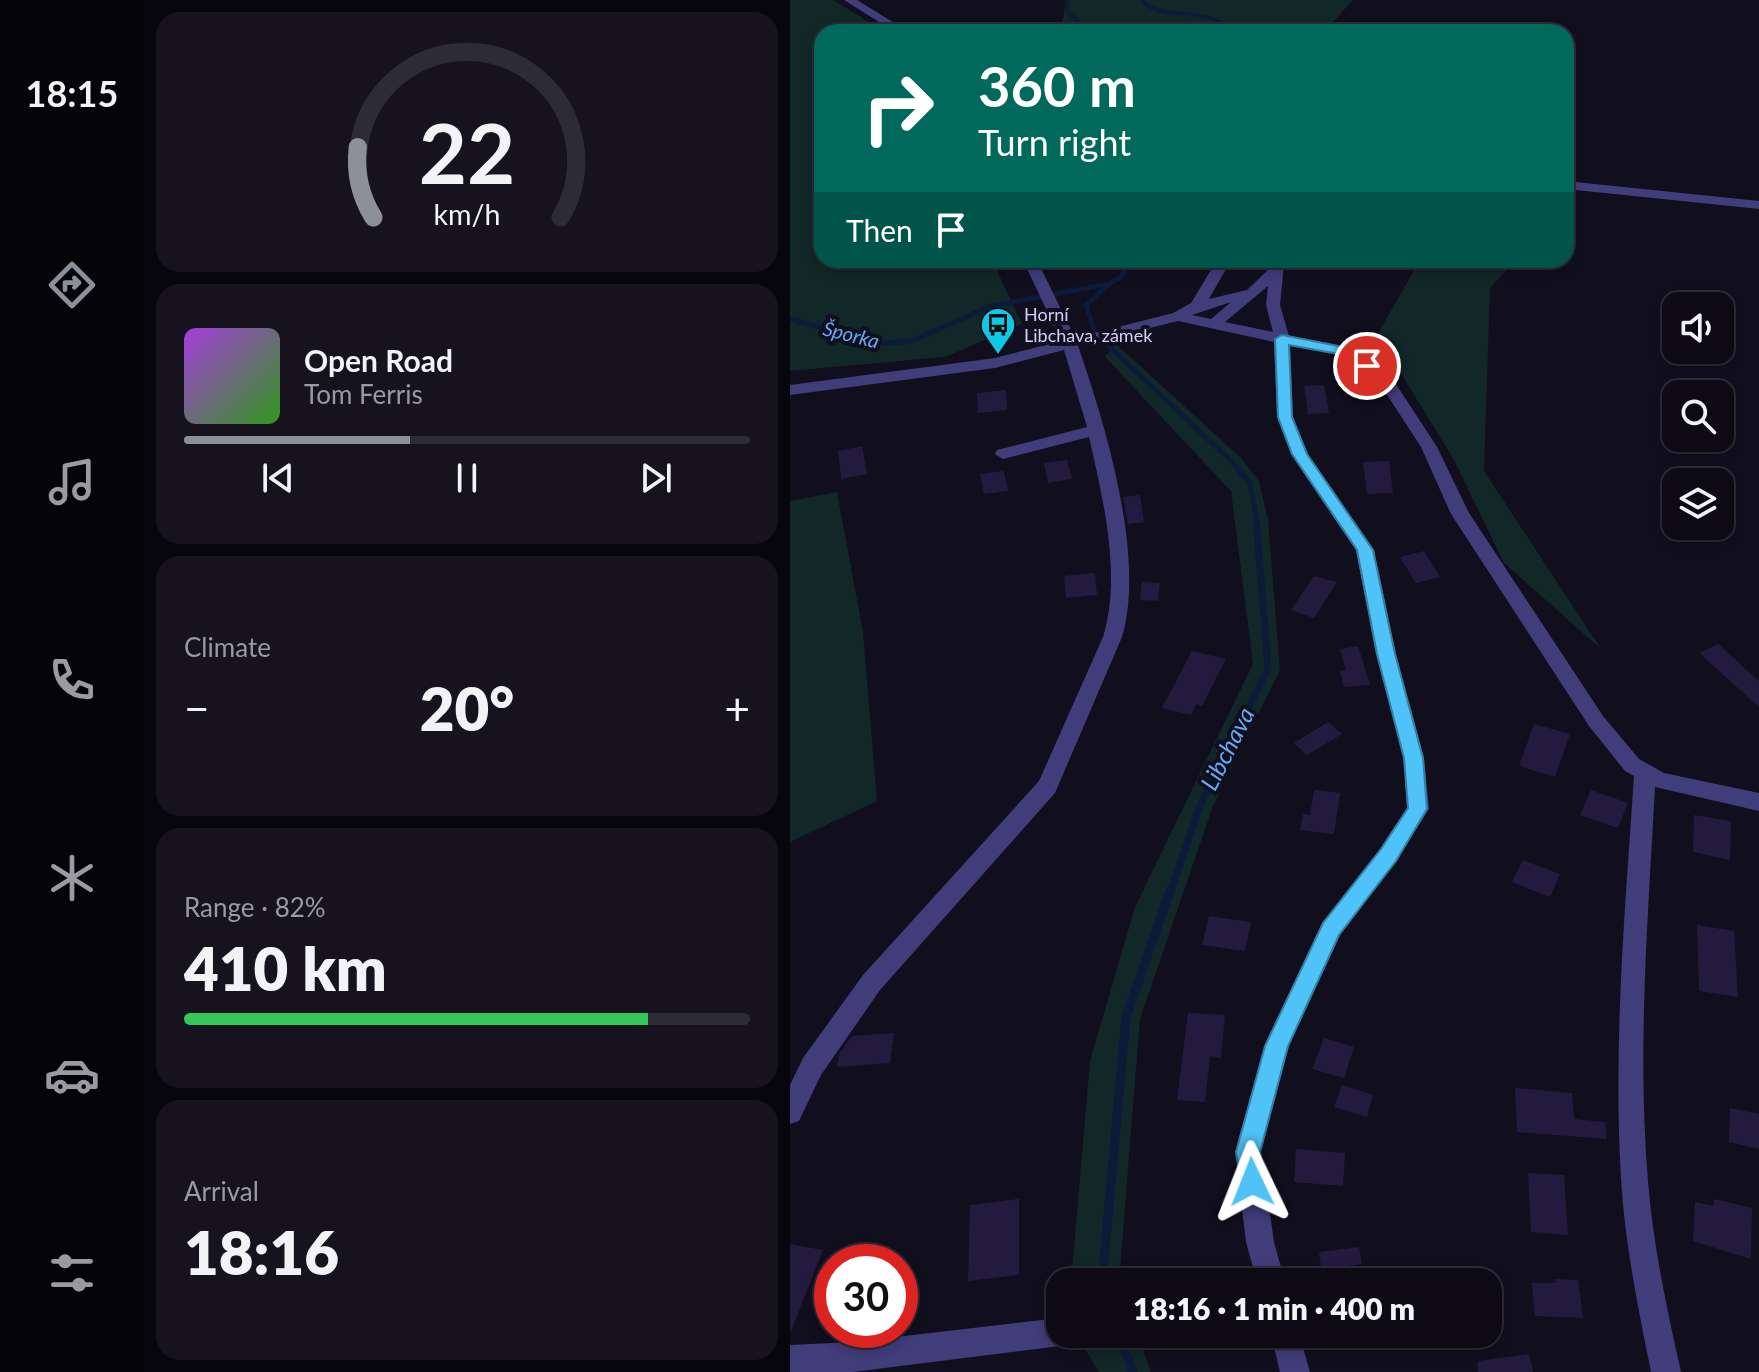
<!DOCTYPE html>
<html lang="en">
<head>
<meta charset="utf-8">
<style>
  :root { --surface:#0d0a16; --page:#16131f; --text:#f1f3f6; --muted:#9a9aa1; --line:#2d2b35; --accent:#8c9099 }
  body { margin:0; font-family:Lato,sans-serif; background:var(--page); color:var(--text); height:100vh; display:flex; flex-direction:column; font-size:30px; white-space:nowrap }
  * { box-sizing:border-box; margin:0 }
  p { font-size:26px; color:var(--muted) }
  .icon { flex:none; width:44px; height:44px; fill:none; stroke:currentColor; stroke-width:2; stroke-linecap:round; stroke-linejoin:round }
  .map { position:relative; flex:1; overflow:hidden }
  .side { display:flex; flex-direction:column; gap:12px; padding:12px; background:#07060c; width:646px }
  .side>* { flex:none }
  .top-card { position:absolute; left:24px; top:24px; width:760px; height:244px; border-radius:24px; box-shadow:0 4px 12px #0003,0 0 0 2px var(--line); background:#00695c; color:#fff; overflow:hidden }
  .tools { position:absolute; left:872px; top:292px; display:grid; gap:16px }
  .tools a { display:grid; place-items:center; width:72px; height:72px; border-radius:16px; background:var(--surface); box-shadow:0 4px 12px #0003,0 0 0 2px var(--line); font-size:40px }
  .speed { position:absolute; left:24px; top:1244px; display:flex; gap:16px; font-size:40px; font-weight:700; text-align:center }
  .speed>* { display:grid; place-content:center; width:104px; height:104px; border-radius:50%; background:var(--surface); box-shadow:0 4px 12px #0003,0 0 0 2px var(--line); line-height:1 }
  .speed .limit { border:12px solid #d22; background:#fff; color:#111 }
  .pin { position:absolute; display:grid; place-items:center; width:68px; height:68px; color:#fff; margin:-34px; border:4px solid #fff; border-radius:50%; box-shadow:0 2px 8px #0007 }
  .me { position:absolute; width:88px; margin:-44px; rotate:358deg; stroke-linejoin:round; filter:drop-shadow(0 0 6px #0008) }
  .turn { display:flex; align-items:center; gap:28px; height:168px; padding:0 32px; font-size:36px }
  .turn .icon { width:104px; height:104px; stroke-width:2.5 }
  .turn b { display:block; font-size:56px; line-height:68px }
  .then { display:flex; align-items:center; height:76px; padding:0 32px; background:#0003; gap:16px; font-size:30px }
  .big { font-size:60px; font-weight:800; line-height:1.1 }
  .side .tile { flex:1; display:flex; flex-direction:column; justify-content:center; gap:12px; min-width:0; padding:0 28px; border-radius:24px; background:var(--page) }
  .side .dial { align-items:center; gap:0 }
  .dial svg { height:208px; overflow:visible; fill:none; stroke:var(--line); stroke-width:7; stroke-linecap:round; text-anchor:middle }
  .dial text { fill:var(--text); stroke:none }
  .song { display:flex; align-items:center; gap:24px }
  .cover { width:96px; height:96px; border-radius:12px; background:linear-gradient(135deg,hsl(280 70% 55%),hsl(110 70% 35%)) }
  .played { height:8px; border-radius:4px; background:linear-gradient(90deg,var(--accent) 40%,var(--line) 40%) }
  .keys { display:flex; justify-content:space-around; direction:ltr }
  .heat { display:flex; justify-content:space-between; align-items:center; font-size:44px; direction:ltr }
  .charge { height:12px; border-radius:6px; background:linear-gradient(90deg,#34c759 82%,var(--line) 0) }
  .trip { position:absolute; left:256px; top:1268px; width:456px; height:80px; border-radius:24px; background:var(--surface); box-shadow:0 4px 12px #0003,0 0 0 2px var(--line); font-weight:800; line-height:80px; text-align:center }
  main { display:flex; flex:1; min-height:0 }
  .tab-bar { display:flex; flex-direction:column; width:144px; justify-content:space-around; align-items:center; background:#050409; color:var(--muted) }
  .tab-bar .icon { width:56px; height:56px }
  .tab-bar .active { color:var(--accent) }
  .tab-bar b { font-size:36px; color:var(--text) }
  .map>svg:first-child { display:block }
  .green { fill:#112728 }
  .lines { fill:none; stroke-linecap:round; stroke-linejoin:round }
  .stream-far3 { stroke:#0c1b39; stroke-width:4 }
  .stream-far2 { stroke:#0c1b39; stroke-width:5 }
  .stream-far1 { stroke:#0c1b39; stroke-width:7 }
  .stream { stroke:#0c1b39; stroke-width:9 }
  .building { fill:#231b3e }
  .minor { fill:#413c7a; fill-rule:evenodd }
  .route { fill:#4fc3f7; stroke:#337fa1; stroke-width:2 }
  .labels { text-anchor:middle; stroke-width:8; stroke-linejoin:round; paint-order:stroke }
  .far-poi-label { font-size:18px; fill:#d5cefc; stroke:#110e1e; text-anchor:start }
  .far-water-label { font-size:20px; font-style:italic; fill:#64abf4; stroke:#110e1e }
  .water-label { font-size:24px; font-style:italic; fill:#64abf4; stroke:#110e1e }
</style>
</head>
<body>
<main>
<nav class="tab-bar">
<b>18:15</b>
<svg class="icon active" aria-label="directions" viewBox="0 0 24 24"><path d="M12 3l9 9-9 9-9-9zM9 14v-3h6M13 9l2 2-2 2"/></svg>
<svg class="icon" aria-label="music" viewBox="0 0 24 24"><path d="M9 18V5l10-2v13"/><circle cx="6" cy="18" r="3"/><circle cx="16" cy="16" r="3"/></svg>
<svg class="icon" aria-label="phone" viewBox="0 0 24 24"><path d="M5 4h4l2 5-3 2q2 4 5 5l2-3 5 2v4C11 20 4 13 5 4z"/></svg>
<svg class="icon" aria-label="climate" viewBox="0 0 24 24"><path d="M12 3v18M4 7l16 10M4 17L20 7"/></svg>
<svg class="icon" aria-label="car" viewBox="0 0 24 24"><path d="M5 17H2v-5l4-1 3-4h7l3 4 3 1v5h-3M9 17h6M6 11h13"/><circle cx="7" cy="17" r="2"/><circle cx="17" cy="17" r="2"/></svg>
<svg class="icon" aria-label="filters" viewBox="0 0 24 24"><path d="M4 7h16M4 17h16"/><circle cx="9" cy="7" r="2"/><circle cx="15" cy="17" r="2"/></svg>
</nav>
<section class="side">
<div class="tile dial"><svg viewBox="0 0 100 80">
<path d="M14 69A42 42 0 1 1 86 69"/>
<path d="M14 69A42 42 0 0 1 8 42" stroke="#8c9099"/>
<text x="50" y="56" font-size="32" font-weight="700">22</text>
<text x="50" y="72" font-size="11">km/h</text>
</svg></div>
<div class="tile">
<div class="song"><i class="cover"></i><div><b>Open Road</b><p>Tom Ferris</p></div></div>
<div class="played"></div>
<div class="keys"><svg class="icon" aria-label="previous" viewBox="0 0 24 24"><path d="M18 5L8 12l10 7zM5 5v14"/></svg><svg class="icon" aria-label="pause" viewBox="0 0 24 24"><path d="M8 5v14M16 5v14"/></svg><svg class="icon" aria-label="next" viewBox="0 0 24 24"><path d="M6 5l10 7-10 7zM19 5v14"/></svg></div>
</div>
<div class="tile"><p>Climate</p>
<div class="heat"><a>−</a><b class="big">20°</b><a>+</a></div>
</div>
<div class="tile"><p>Range · 82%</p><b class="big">410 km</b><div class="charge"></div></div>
<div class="tile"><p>Arrival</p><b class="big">18:16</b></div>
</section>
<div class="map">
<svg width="969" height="1372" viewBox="0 0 969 1372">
  <rect width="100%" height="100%" fill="#110e1e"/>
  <g class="green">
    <polygon points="0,0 43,0 96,32 32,32 32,260 211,260 208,273 232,324 155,357 0,371"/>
    <polygon points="276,0 563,0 534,32 271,32"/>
    <polygon points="630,260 725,260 700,288 694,471 811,649 714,563 663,458 587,335"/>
    <polygon points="325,343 451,458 469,481 478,520 490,670 423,806 350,1019 329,1282 281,1282 300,1061 345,907 463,664 441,491 315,357"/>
    <polygon points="47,492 73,632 87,801 0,842 0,501"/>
    <polygon points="286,1334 347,1334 361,1372 309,1372"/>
  </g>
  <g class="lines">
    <g class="stream-far3">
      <polyline points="278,0 277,11 291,24 290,32"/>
      <path d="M 352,0 C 369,22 419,5 445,32"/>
    </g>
    <g class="stream-far2">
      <polyline points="319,284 296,305 305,333 442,462 460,483 467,519"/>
      <polyline points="0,319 88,344 122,341 201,306 319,284 331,277 341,260"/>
    </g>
    <polyline class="stream-far1" points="380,893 411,803 478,669 466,517"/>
    <g class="stream">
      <polyline points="312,1282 336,1017 380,891"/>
      <polyline points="329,1334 343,1372"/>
    </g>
  </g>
  <g class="building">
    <polygon points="534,385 539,413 518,414 514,386"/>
    <polygon points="216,390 217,410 188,413 187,393"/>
    <polygon points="72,446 77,474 51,479 48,451"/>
    <polygon points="277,460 282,479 258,483 254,463"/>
    <polygon points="599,461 603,493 577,494 573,462"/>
    <polygon points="214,471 218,491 194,494 190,474"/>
    <polygon points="350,495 354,522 338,524 333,497"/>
    <polygon points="634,551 650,577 626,583 610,557"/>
    <polygon points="305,573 307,595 276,598 274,576"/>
    <polygon points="524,576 547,582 524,618 501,610"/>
    <polygon points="352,582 370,583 368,601 350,600"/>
    <polygon points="928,644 969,681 969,707 909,653"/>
    <polygon points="568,646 580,685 554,687 550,671 556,670 550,649"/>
    <polygon points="402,651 436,659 412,706 406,704 401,715 372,708"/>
    <polygon points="538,722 552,734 517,755 504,743"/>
    <polygon points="744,724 780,734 765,777 729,766"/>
    <polygon points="524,790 550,793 544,834 510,830 513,814 520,815"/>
    <polygon points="801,790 838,803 828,828 790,815"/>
    <polygon points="904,815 941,821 940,860 903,852"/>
    <polygon points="733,860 770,874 760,897 722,882"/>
    <polygon points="419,916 461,922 455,951 412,945"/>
    <polygon points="907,925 944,931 948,997 909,991"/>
    <polygon points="398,1013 435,1015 431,1058 420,1056 415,1102 387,1100"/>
    <polygon points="104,1033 100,1063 47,1067 49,1054 62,1036"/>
    <polygon points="534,1038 564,1047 554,1078 522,1069"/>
    <polygon points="552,1085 583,1095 577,1117 544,1107"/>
    <polygon points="725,1088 782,1093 784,1119 815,1122 817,1139 727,1132"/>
    <polygon points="940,1108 969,1114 969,1149 939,1142"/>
    <polygon points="506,1149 555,1153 553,1186 504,1182"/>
    <polygon points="738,1173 774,1175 778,1235 741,1232"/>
    <polygon points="229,1199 229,1275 178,1281 180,1205"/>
    <polygon points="924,1199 962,1208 961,1259 903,1241 905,1202 924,1206"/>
    <polygon points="0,1244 33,1250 1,1331 0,1331"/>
    <polygon points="569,1247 572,1264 556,1266 559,1282 533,1282 529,1252"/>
    <polygon points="765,1279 788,1280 793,1318 745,1316 742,1283 766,1283"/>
    <polygon points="739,1354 743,1372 688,1372 688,1361"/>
  </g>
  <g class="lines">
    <g class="minor">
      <polygon points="54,0 67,0 119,32 105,32"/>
      <polygon points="776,181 969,201 969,209 776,189"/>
      <path d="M 233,260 L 247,260 L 285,338 L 383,313 L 401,303 L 427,260 L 441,260 L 419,299 L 457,290 L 484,264 L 494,264 L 490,305 L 499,336 L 564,349 L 602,378 L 647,447 L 679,513 L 813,716 L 849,759 L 874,773 L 969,793 L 969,811 L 865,787 C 858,918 847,1050 858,1181 C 863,1245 877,1309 891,1372 L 861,1372 C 848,1308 835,1244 831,1179 C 823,1045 835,910 844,776 L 835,771 L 799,726 L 661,514 L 631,447 L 590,384 L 554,356 L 500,345 L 503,417 L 517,454 L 584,550 L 606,654 L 634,758 L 639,809 L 606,861 L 550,935 L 499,1046 L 471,1152 L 484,1242 L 495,1282 L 467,1282 L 456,1242 L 445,1152 L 475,1046 L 533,922 L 590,849 L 617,808 L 614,758 L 586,654 L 566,550 L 501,454 L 487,417 L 484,342 L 388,321 L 288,346 C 315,423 356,558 332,637 L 265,793 L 90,990 L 31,1075 L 9,1121 L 0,1124 L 0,1085 L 13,1058 L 73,975 L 249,781 L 313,637 C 332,575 313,499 299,437 L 213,459 L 205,454 L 207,450 L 297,427 L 274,350 L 205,368 L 0,395 L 0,385 L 205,358 L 271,341 ZM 478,286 L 476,305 L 483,332 L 435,322 ZM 441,302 L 421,319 L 402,315 Z"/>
      <polygon points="270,1318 270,1334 284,1334 280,1342 270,1346 63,1372 0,1372 0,1345 63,1342"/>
      <polygon points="481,1334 509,1334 520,1372 490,1372"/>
    </g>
  </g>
  <polygon class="route" points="492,335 564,349 584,366 572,369 554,355 499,345 502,417 517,454 583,550 605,654 633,758 637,809 606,861 549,935 498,1046 470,1152 474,1182 471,1190 462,1194 453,1190 446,1152 475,1046 533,923 591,849 618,808 614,758 587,654 567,550 502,454 488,417 485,339"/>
  <defs>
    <symbol id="bus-pin" viewBox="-11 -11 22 30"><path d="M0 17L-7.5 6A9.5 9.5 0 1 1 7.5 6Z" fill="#10c8e6" stroke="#110e1e"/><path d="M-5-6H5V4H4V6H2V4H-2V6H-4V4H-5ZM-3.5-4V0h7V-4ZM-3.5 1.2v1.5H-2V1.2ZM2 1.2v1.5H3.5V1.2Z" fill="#111"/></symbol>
  </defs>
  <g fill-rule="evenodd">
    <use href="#bus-pin" x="188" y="305" width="40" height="54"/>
  </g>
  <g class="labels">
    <g class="far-poi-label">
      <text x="234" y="321">Horní<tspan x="234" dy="21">Libchava, zámek</tspan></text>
    </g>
    <g class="far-water-label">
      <text transform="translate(61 335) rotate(14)" y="7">Šporka</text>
    </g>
    <g class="water-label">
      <text transform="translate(438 749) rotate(-63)" y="8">Libchava</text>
    </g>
  </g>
</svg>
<div class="tools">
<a><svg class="icon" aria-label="sound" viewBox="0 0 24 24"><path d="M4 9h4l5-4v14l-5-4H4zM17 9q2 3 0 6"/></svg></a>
<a><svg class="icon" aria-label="search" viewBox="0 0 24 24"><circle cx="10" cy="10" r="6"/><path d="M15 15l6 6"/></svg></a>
<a><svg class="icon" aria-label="layers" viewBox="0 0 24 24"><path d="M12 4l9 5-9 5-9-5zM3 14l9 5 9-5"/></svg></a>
</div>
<div class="speed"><div class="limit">30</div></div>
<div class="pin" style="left:577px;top:366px;background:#d93025"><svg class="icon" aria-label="arrive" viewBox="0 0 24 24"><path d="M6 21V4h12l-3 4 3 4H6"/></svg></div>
<svg class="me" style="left:462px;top:1182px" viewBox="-20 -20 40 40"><path d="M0-17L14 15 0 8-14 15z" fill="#4fc3f7" stroke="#fff" stroke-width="4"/></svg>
<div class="trip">18:16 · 1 min · 400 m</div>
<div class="top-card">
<div class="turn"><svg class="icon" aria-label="right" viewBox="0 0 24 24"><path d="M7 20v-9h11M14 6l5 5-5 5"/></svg><div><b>360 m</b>Turn right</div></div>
<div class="then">Then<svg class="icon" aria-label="arrive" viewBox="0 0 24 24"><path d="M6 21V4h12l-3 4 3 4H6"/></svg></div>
</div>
</div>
</main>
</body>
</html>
